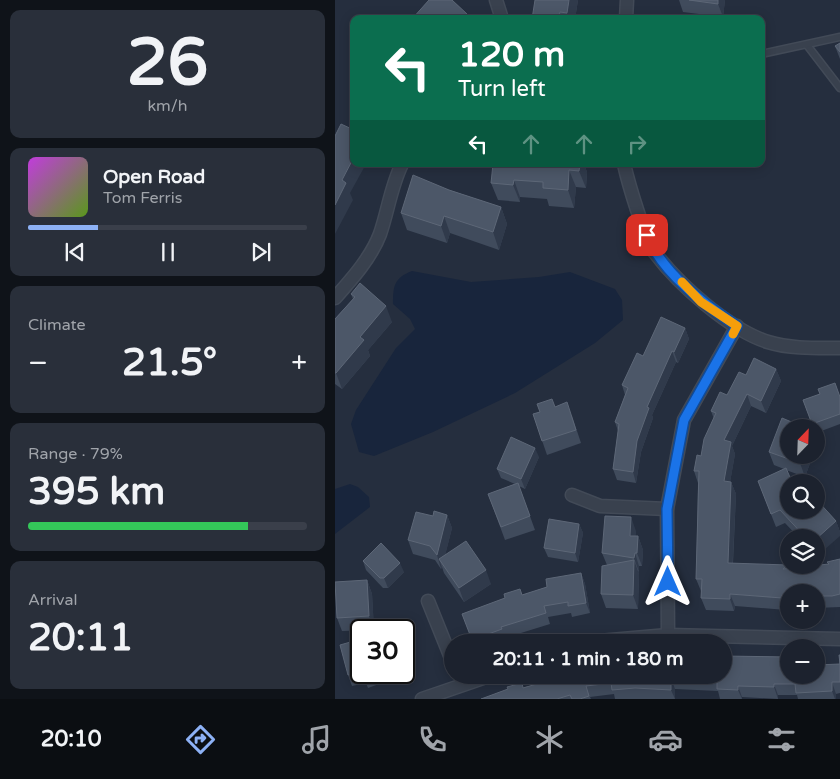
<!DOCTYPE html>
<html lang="en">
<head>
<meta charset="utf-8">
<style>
  :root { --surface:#1c222e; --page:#292f3a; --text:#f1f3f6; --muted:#a0a4aa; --line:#3a3f4a; --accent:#8db1f5 }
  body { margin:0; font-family:"Varela Round",sans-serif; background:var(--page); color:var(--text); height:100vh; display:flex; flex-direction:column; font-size:19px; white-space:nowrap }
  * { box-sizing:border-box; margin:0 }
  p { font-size:16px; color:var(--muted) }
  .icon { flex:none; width:28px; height:28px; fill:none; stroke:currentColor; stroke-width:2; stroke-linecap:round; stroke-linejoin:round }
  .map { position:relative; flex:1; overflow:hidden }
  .details { display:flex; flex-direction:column; gap:10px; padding:10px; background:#0f1319; width:335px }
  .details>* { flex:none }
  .top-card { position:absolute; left:15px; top:15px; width:415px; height:152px; border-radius:10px; box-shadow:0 2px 12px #0003,0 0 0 1px var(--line); background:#0b6e4f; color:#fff; overflow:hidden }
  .needle { width:32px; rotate:23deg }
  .tools { position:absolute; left:445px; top:419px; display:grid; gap:10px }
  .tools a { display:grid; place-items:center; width:45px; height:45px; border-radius:50%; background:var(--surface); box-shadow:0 2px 12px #0003,0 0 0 1px var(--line); font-size:25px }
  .speed { position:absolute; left:15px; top:619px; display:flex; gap:10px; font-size:25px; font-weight:700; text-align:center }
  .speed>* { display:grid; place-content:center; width:65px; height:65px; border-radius:50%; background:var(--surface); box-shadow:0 2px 12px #0003,0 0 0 1px var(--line); line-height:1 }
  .speed .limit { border:2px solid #111; border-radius:8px; background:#fff; color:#111 }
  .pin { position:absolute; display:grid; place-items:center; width:42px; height:42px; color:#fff; margin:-21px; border-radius:10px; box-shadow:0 2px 8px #0006 }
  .me { position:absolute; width:55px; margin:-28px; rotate:0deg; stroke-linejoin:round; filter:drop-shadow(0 0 4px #0008) }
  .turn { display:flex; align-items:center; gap:18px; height:105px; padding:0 25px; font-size:22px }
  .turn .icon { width:65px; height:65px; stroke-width:2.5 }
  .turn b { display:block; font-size:35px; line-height:42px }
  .lanes { display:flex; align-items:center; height:48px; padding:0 25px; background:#0003; justify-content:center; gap:25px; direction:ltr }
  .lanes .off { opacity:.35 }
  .big { font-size:38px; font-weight:700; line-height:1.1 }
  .details .card { flex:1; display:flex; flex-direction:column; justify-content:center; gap:8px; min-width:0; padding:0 18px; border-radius:10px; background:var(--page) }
  .details .dial { align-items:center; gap:0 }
  .dial b { font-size:65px; line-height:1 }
  .song { display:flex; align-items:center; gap:15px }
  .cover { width:60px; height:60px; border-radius:8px; background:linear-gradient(135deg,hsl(290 70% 55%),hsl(90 70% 35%)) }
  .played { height:5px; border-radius:2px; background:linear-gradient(90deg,var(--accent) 25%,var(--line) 25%) }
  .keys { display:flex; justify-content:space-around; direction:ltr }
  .heat { display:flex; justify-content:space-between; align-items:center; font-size:28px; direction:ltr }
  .charge { height:8px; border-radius:4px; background:linear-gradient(90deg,#34c759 79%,var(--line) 0) }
  .trip { position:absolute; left:109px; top:634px; width:288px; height:50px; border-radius:25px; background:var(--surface); box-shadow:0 2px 12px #0003,0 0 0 1px var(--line); font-weight:700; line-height:50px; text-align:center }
  .dock { display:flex; height:80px; justify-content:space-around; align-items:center; background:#0b0e12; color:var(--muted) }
  .dock .icon { width:35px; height:35px }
  .dock .current { color:var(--accent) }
  .dock b { font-size:22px; color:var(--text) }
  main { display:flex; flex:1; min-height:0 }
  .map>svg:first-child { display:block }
  .water { fill:#18253c }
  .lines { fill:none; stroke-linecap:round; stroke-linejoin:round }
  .service-casing { stroke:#424a57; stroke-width:9 }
  .minor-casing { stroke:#424a57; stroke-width:15 }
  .service { stroke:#39414e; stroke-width:6 }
  .minor { stroke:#39414e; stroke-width:12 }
  .wall { fill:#404b5c }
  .shaded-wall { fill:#303a4b }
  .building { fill:#4c5768; stroke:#5d6777 }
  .route-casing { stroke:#114b97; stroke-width:12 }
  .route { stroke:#1a73e8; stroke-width:9 }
  .slow { stroke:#f59e0b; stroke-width:9 }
</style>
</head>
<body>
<main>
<section class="details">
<div class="card dial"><b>26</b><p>km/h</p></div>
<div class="card">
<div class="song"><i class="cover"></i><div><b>Open Road</b><p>Tom Ferris</p></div></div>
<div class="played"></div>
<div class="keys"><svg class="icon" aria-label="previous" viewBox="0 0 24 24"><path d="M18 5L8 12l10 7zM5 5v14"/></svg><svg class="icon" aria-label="pause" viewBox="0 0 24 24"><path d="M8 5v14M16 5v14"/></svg><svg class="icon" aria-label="next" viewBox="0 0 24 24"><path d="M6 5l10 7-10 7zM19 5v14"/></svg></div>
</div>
<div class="card"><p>Climate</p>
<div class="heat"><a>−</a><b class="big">21.5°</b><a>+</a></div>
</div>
<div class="card"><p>Range · 79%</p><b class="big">395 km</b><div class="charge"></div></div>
<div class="card"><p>Arrival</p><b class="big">20:11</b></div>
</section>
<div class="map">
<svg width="505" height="699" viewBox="0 0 505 699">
  <rect width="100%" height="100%" fill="#252e3e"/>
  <g class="water">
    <path d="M 77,271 L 136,282 L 204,277 L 235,272 L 280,289 L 287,300 L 288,320 L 260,343 L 180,393 L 98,432 L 39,456 L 24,452 L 16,424 L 21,410 L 61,348 L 80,329 L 75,319 L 58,304 C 58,286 59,278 77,271 Z"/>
    <polygon points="15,484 23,487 34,497 35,507 0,534 0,489"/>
  </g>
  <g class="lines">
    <defs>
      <g id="service">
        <polyline points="472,45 505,88"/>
        <polyline points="426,54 505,37"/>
      </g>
      <g id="minor">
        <polyline points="161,0 167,19"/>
        <polyline points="291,19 292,0"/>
        <path d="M 289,164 C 293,182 310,240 320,253 C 344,285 395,330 433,342 C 456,349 481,348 505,348"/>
        <path d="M 0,298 C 16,280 36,258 45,234 C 53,211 56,186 67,164"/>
        <polyline points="237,495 265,506 332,509"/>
        <polyline points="93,601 118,663"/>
        <polyline points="333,635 332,509 349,420 402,326"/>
        <polyline points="253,642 333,635 505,639"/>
        <polyline points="87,699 157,675"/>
      </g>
    </defs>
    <use href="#service" class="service-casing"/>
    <use href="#minor" class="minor-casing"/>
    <use href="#service" class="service"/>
    <use href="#minor" class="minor"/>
  </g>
  <g class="wall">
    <polygon points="243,0 240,19 197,19"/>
    <polygon points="344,0 390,0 388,17 348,12"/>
    <polygon points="505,43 505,59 500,46"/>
    <polygon points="249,164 252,172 251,188 241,187 239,208 214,206 212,199 185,197 185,202 163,200 156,183"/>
    <polygon points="114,190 166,207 172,224 164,250 115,233 112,243 72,230 66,213"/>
    <polygon points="16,294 57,322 33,350 35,356 7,389 0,384 0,319 18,299"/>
    <polygon points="350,328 354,339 343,363 341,362 317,415 318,418 306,452 301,483 282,480 278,469 283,431 280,422 290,395 287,385 308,356"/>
    <polygon points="441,369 446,381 431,413 416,406 397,446 400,454 395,482 396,482 401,494 398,563 454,569 493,564 492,562 505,559 505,607 481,608 481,592 454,592 454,608 451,608 451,610 400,606 399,611 371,610 366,598 366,591 361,579 363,483 359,471 366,456 379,419 376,411 392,395"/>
    <polygon points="485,394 505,396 505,424 481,433 481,428 478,428 468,400"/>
    <polygon points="220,407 237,416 246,443 212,455 198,414"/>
    <polygon points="434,452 454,455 478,455 470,477 451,470 454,510 501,521 505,532 505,536 481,538 464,538 450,523 441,527 423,481 449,469 439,465"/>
    <polygon points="204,457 190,489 184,486 200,530 170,540 153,494 180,484 166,478 162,469"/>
    <polygon points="112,515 117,528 110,555 156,584 129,602 109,573 107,567 106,569 100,560 78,554 73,540 98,516"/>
    <polygon points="244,524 248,533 243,562 213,557 209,548"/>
    <polygon points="301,531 300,536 303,536 308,550 307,566 304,566 304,572 303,571 304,574 303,609 271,608 266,594 272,565 267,553"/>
    <polygon points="28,561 69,572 53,588 48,588 31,570"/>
    <polygon points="246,573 250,584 255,613 237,617 236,613 213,617 215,624 170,638 171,640 164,642 138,642 127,614 212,587"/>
    <polygon points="32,580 37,594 39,630 7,631 2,618"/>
    <polygon points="26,639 26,672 69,672 69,648 77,672 33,688 31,683 17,686 13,675"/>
    <polygon points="505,655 505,693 501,694 501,699 463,699 462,695 443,695 443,699 407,697 407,699 385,699 383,691 340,689 340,699 280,699 279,694 255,697 256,699 146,699 212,681 454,675 505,664"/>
  </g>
  <g class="shaded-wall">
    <polygon points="234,0 243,0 240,19 235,19 232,13"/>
    <polygon points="383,0 390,0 388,17 383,4"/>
    <polygon points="225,12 227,19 224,19"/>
    <polygon points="132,14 134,19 128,19"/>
    <polygon points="19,157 19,164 31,164 15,193 18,200 0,234 0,205 7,180"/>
    <polygon points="244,164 249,164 252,172 251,188 244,171"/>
    <polygon points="234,170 241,187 239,208 233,190"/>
    <polygon points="179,180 185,197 185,202 178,185"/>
    <polygon points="166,207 172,224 164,250 158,232"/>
    <polygon points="109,216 115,233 112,243 106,226"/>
    <polygon points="51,306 57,322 33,350 35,356 7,389 1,373 25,337"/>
    <polygon points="350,328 354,339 343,363 339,352"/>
    <polygon points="337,351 341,362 317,415 318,418 306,452 301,483 298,472 302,441 312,407"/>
    <polygon points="441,369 446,381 431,413 426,401"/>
    <polygon points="412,394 416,406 397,446 400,454 393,494 389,481 389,440"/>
    <polygon points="200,448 204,457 190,489 186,479"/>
    <polygon points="468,455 478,455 470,477 465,463"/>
    <polygon points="396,482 401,494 397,575 393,563"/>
    <polygon points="112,515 117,528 108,564 104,559 107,567 106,569 102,555"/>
    <polygon points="296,517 301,531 300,549 295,536"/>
    <polygon points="501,521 505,532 505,536 481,557 481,539"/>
    <polygon points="244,524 248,533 243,562 240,553"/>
    <polygon points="303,536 308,550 307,566 302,553"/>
    <polygon points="300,553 304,566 304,572 299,558"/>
    <polygon points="299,560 304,574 303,609 298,595"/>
    <polygon points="65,563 69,572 53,588 49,578"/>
    <polygon points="151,570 156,584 129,602 124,588"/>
    <polygon points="246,573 250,584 255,613 251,603"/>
    <polygon points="32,580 37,594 39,630 34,616"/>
    <polygon points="395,594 400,606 399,611 395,599"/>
    <polygon points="447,595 451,608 451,610 447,598"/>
    <polygon points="336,678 340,689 340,699 336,690"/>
    <polygon points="497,682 501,694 501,699 500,699 497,691"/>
    <polygon points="439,684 443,695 443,699 439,687"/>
    <polygon points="403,686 407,697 407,699 403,690"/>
  </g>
  <g class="building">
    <polygon points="94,0 117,0 132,14 128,19 77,19"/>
    <polygon points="200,0 234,0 232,13 225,12 224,19 197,19"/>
    <polygon points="354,0 383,0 383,4"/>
    <polygon points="505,43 505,52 500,46"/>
    <polygon points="6,124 19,130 19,157 7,180 11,183 0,205 0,136"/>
    <polygon points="158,164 245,164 244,171 234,170 233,190 208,188 208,182 179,180 178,185 156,183"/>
    <polygon points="78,175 114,190 166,207 158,232 109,216 106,226 66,213"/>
    <polygon points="25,283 51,306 25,337 29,340 1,373 0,373 0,319 20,297 16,294"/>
    <polygon points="326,317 350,328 339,352 337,351 312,407 314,408 302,441 298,472 278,469 284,424 280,422 293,388 287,385 302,353 308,356"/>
    <polygon points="419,358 441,369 426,401 412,394 389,440 396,442 389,481 396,482 393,563 453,565 448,569 494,564 492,562 505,559 505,594 497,596 481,596 481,592 454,592 454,596 447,595 447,598 395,594 395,599 366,598 367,579 361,579 364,471 359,471 362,455 366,456 369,439 381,413 376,411 385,392 392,395 404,372 411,375"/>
    <polygon points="500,383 505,397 505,414 477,424 468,400 485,394 483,389"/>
    <polygon points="217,399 220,407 232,402 241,430 207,441 198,414 205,412 202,404"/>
    <polygon points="447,418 471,428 454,428 454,455 468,455 465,463 434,452"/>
    <polygon points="176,437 200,448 186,479 162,469"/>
    <polygon points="451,468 457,482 454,482 454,510 481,510 481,499 501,521 481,539 481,538 471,538 445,510 436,514 423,481"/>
    <polygon points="183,483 195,516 166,527 153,494"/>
    <polygon points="99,511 112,515 102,555 95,546 73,540 81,512 98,516"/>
    <polygon points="270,516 296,517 295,536 303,536 302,553 300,553 299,558 267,553"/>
    <polygon points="214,519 244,524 240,553 209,548"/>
    <polygon points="131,541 151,570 124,588 104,559"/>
    <polygon points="46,543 65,563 49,578 45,578 28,561"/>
    <polygon points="299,560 298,595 266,594 267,566"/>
    <polygon points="246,573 251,603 233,606 233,602 209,606 211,613 166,627 167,629 137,640 127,614 170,598 169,594 185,589 187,595 212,587 211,579"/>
    <polygon points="32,580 34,616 2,618 0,582"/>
    <polygon points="26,639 26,671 13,675 5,645"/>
    <polygon points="69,648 73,660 69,662"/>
    <polygon points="504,655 505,655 505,682 497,682 497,691 461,693 460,684 439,684 439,687 403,686 403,690 382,689 382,681 336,678 336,690 300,688 277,690 276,683 251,686 254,696 245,699 237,699 235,695 222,699 146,699 173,689 172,687 187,683 188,688 212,681 210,676 212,675 388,675 388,656 454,657 454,675 481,675 481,665 505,664"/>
    <polygon points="27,672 39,672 28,676"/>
  </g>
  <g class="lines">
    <defs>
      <path id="route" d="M 312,235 C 327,273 369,304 402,326 L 349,420 L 332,509 L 333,582"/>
    </defs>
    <use href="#route" class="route-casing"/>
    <use href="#route" class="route"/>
    <polyline class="slow" points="347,282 366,302 402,326 398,334"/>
  </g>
</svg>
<div class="tools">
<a><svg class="needle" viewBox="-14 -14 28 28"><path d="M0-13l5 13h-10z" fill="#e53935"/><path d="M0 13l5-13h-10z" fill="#a0a4aa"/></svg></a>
<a><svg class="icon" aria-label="search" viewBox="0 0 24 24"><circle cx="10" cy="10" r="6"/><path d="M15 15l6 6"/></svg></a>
<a><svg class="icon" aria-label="layers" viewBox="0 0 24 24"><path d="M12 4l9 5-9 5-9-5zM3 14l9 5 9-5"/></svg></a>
<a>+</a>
<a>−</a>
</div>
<div class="speed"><div class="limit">30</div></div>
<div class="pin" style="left:312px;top:235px;background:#d93025"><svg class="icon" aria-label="arrive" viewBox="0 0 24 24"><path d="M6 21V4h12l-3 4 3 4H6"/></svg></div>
<svg class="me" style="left:333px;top:582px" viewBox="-20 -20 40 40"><path d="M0-17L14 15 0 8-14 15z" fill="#1a73e8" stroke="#fff" stroke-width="4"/></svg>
<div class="trip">20:11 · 1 min · 180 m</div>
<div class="top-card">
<div class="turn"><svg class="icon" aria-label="left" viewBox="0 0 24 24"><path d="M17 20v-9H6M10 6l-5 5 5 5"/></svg><div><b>120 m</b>Turn left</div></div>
<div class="lanes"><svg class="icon" aria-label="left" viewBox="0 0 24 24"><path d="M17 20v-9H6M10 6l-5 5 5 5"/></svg><svg class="icon off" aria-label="ahead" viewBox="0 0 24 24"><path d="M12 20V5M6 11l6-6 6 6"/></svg><svg class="icon off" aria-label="ahead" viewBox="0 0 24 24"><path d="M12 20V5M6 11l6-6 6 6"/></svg><svg class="icon off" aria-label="right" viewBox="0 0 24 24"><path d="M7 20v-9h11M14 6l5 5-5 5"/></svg></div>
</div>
</div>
</main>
<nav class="dock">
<b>20:10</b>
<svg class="icon current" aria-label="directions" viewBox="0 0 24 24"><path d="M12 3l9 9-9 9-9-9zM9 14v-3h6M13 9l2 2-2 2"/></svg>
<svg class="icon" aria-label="music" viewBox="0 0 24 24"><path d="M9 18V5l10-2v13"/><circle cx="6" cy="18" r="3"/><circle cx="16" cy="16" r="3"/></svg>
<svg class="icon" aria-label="phone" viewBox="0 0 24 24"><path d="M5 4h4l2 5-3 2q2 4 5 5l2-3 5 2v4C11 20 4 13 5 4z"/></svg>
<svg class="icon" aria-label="climate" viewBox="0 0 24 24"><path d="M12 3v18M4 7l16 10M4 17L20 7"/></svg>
<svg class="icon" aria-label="car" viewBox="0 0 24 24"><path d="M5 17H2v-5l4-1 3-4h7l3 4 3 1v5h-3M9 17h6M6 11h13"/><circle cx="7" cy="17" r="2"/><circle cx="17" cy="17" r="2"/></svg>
<svg class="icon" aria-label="filters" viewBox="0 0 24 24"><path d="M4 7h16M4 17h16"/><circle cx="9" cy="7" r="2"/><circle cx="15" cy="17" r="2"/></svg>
</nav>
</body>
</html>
